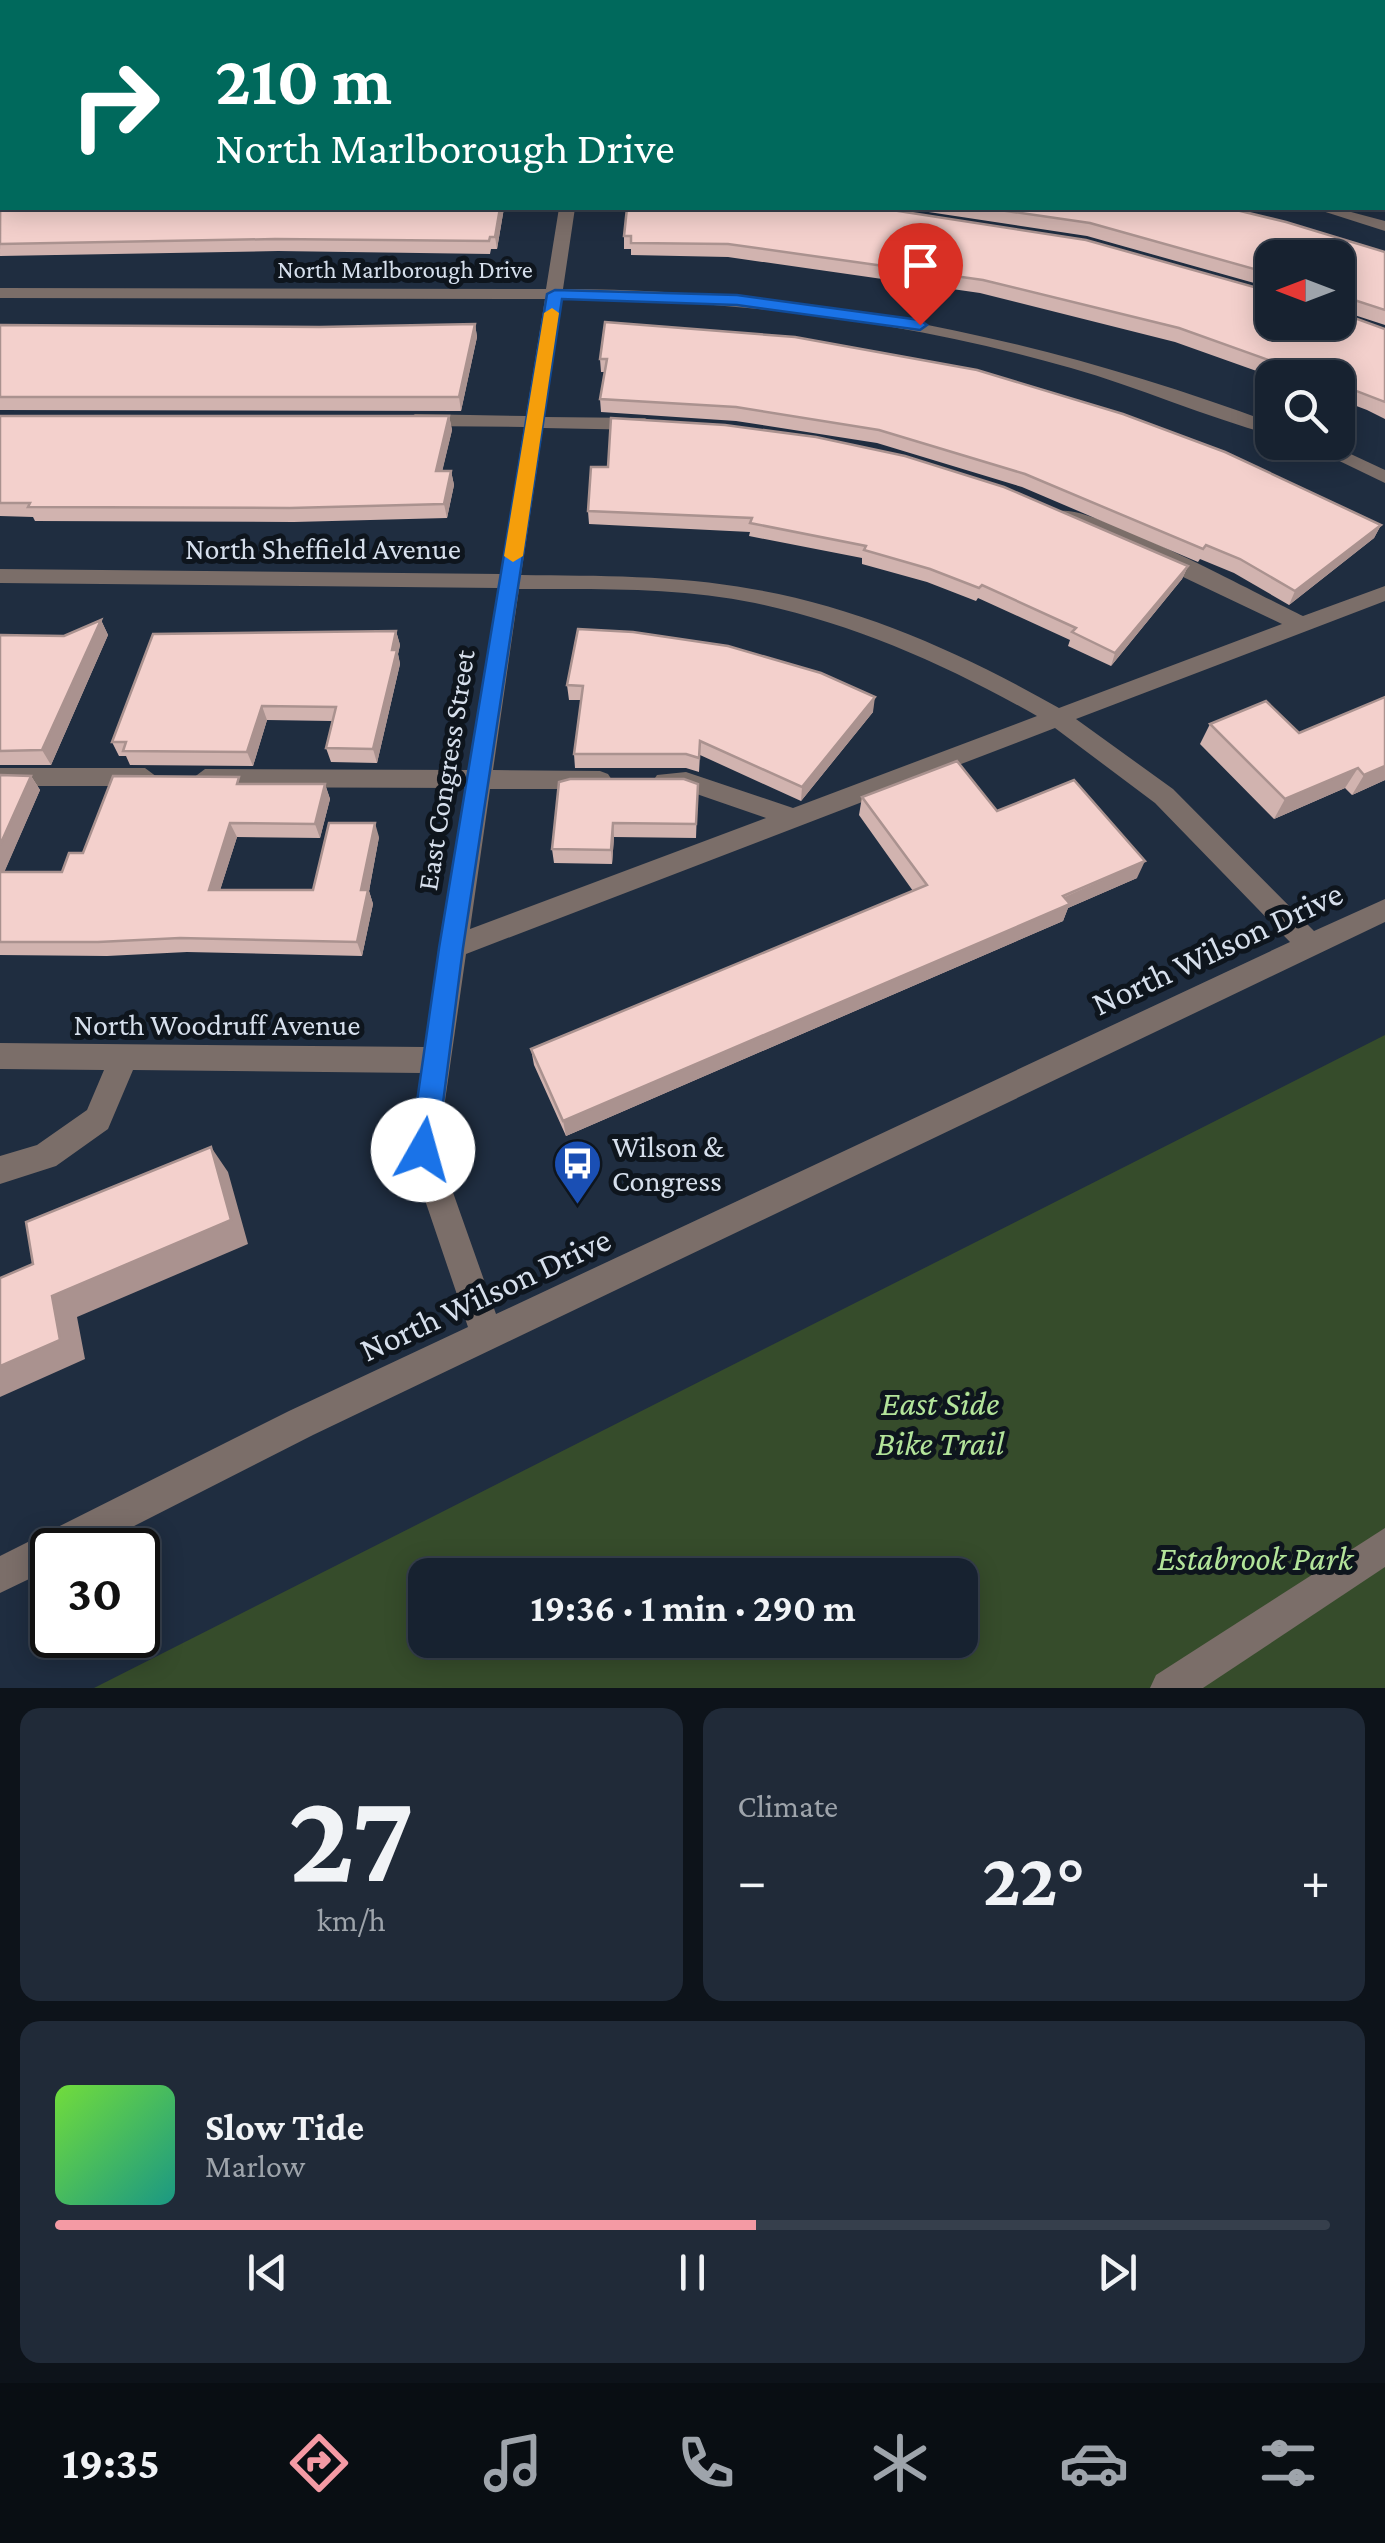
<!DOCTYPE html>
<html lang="en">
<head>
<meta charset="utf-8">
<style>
  :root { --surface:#172230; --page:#202a38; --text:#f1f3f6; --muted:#9ea4ab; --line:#363f4c; --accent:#f49aa4 }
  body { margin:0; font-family:"Crimson Pro",serif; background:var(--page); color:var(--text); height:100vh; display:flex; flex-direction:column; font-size:38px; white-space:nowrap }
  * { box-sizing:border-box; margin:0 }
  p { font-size:32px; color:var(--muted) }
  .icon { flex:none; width:55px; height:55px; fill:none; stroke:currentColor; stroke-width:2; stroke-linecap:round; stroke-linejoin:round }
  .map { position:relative; height:1688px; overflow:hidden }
  .side { display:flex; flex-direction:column; gap:20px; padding:20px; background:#0d131a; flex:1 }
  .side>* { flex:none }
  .guide { position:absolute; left:0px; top:0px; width:1385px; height:210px; box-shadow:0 5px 25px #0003,0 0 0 2px var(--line); background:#00695c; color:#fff; overflow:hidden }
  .needle { width:65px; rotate:270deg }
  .fabs { position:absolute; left:1255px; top:240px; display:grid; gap:20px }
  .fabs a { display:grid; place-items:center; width:100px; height:100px; border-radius:20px; background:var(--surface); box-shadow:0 5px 25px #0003,0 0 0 2px var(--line); font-size:50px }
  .speed { position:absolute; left:30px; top:1528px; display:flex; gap:20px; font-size:50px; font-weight:700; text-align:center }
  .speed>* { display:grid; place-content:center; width:130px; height:130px; border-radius:50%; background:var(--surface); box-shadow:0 5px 25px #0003,0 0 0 2px var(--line); line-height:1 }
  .speed .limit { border:5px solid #111; border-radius:15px; background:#fff; color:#111 }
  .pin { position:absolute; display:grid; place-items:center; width:85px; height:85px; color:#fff; margin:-102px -42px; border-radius:50% 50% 50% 0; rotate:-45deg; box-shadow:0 0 10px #0007 }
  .pin .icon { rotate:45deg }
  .me { position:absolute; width:110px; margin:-55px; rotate:7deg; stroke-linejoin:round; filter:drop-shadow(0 0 8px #0008) }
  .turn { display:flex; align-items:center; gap:35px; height:210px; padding:0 50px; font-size:45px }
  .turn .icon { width:130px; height:130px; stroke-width:2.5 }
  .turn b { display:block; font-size:70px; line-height:85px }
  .big { font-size:75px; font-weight:700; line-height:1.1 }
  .side .widget { flex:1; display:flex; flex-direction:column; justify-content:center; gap:15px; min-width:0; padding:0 35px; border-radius:20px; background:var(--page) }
  .side .dial { align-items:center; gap:0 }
  .dial b { font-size:130px; line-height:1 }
  .song { display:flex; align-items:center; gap:30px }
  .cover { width:120px; height:120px; border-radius:15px; background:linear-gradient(135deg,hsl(100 70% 55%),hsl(170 70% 35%)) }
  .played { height:10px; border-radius:5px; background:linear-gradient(90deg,var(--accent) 55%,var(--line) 55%) }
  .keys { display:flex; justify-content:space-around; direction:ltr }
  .heat { display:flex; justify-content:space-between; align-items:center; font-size:55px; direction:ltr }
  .side .tiles { flex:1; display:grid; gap:20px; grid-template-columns:1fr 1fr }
  .widget:last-child { grid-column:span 2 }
  .trip { position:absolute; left:408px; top:1558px; width:570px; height:100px; border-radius:20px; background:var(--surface); box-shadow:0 5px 25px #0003,0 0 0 2px var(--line); font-weight:700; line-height:100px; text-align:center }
  .tab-bar { display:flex; height:160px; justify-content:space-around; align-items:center; background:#090e13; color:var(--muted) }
  .tab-bar .icon { width:70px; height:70px }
  .tab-bar .selected { color:var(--accent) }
  .tab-bar b { font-size:45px; color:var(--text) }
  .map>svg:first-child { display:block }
  .green { fill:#364c2b; fill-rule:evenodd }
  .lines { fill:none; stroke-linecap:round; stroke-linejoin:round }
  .minor { fill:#7b6e69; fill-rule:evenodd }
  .wall { fill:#d1b3af }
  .shaded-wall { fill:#aa928f }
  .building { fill:#f3d0cc; stroke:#aa928f; stroke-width:2.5 }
  .route { fill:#1a73e8; stroke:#114b97; stroke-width:2.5 }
  .slow { fill:#f59e0b }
  .labels { text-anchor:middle; stroke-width:10; stroke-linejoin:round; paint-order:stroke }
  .far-street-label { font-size:25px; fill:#d6dfec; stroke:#0e151d }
  .street-label { font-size:30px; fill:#d6dfec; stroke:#0e151d }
  .poi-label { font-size:30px; fill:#d6dfec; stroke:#0e151d; text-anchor:start }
  .near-street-label { font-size:35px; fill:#d6dfec; stroke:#0e151d }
  .near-park-label { font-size:35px; font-style:italic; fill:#b3e49a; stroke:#0e151d }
</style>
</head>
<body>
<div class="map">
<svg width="1385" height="1688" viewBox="0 0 1385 1688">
  <rect width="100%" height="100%" fill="#1f2d40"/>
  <path class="green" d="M 1385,1035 L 1385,1688 L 94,1688 ZM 425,1575 L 960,1575 L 960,1640 L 425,1640 Z"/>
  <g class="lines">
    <g class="minor">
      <polygon points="1023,0 1056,0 1057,2 1025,2"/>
      <path d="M 559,208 L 575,208 L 563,289 C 812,290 1039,337 1272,423 L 1272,435 C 1206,417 1138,387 1071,368 C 904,320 734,300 561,299 L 544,417 L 645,418 L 654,424 L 645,430 L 543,428 L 521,575 C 599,576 675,575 752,589 C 860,607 964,654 1059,708 L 1282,624 L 1061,519 L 1061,511 C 1091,504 1265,598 1303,616 L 1385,586 L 1385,601 L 1076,719 L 1173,789 L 1314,931 L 1385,899 L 1385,922 L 313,1435 L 87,1550 L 52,1550 L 52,1568 L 0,1593 L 0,1556 L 289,1411 L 468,1327 L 408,1150 L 421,1073 L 133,1070 L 108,1129 L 56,1166 L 0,1184 L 0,1156 L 37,1145 L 87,1110 L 104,1070 L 0,1069 L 0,1043 L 425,1047 L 466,788 L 205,787 L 193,778 L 205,769 L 469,770 L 498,588 L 0,583 L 0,569 L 501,574 L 524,427 L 415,426 L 406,420 L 415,414 L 526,416 L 545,299 L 0,298 L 0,288 L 546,289 ZM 519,589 C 598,589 678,587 755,603 C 855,624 949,666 1037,716 L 793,808 L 686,772 L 657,775 L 653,781 L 657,787 L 685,790 L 766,818 L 470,929 L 490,789 L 600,789 L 608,786 L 612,780 L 608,774 L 600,771 L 493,770 ZM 1055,728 L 1155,803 L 1290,942 L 496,1314 L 438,1150 L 466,954 Z"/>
      <polygon points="1313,208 1336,208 1385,221 1385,231"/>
      <polygon points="1300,442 1325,442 1385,470 1385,483"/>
      <polygon points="0,768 145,768 157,777 145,786 0,786"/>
      <polygon points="1385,1528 1385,1567 1203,1688 1150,1688 1156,1675"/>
    </g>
  </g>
  <g class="wall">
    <polygon points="1,0 547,0 547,2 2,2 504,208 497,249 491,249 490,254 278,251 0,256"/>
    <polygon points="1382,2 1385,129 1385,188 1382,187"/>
    <polygon points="627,208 1338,322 1272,258 1272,288 1087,236 902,208 1228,208 1385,252 1385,325 1339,310 1338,312 1385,329 1385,419 1367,410 1338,399 1338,378 1276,378 1175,342 980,293 728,257 631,255 631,249 624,249 624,236"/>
    <polygon points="605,322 1381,525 1374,538 1289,605 1234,573 1200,559 1198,562 1022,487 877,443 736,421 601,412 600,399 605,372 601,372 600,359"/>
    <polygon points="475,324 477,337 461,411 0,410 0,325 320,327"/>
    <polygon points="0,416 449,416 452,430 442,471 451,471 454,485 447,518 294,522 35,521 33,517 0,516"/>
    <polygon points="905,456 1188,566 1182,579 1111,666 1068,646 1070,640 978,598 976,601 927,582 862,564 862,558 749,536 750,532 589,524 588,511"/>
    <polygon points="101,620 108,635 51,765 0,765 0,635 64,636"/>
    <polygon points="396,631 400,645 398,654 400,664 377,763 331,762 326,748 332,721 267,720 253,766 130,765 126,756 119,756 112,742"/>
    <polygon points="567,685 873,712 801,801 700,755 699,772 686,768 575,768 574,754 581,700 569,700"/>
    <polygon points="1210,724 1299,733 1385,780 1352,795 1345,788 1274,819 1200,744"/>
    <polygon points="0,775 31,776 40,790 4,872 62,872 83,853 242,784 325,784 330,799 320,838 237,837 220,890 313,890 379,837 369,891 373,904 362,956 187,952 107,956 0,955"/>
    <polygon points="698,784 696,838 614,837 612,864 554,863 552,849"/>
    <polygon points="862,797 997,811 1137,878 1068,908 1063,921 566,1136 534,1065 531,1049 913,891 859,815"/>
  </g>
  <g class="shaded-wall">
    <polygon points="500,208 504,208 497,249 495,237"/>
    <polygon points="475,324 477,337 461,411 459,397"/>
    <polygon points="449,416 452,430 439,485 436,471"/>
    <polygon points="451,471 454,485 447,518 444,504"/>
    <polygon points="1381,525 1374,538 1289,605 1295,591"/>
    <polygon points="1188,566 1182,579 1111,666 1115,653"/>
    <polygon points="101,620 108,635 51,765 42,750"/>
    <polygon points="396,631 400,645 398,654 400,664 377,763 373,749"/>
    <polygon points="875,697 873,712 801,801 802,787"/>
    <polygon points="262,706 267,720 253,766 247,752"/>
    <polygon points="1385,766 1385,780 1352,795 1364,775"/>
    <polygon points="1358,768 1345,788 1274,819 1285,799"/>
    <polygon points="31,776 40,790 0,882 0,845"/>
    <polygon points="325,784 330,799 320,838 315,824"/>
    <polygon points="230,823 237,837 216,903 209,890"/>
    <polygon points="375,823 379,837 369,891 373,904 362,956 357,942 361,890"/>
    <polygon points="613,823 614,837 612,864 611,850"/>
    <polygon points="1145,861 1137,878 1068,908 1063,921 566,1136 563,1121"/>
    <polygon points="211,1147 228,1172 248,1244 77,1317 85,1359 0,1397 0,1366 52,1296"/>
  </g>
  <g class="building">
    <polygon points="1,0 544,0 544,2 2,2 2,208 500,208 495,237 490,237 489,241 275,239 0,244"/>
    <polygon points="639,0 1002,0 1003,2 639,2"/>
    <polygon points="1202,0 1385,0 1385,174 1382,173 1382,2 1200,2"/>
    <polygon points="627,208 879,208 1086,240 1272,292 1272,322 1338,322 1338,312 1385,329 1385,402 1338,384 1338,378 1319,378 1179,328 983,280 728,244 631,243 631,236 624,236"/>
    <polygon points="986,208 1228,208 1286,222 1385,252 1385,310 1345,297 1338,307 1338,258 1272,258 1272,274 1090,223"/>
    <polygon points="605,322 795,337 977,370 1123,414 1225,452 1381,525 1295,591 1240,559 1206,545 1203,549 1025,474 879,430 736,407 600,399 607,359 600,359"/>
    <polygon points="475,324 459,397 0,397 0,325 320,327"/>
    <polygon points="0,416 449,416 436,471 451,471 444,504 290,508 28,507 30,503 0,503"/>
    <polygon points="611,418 725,425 816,437 905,456 1004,487 1188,566 1115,653 1072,632 1076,628 982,585 979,588 930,569 864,550 866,546 750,523 752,518 588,511 591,467 608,467"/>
    <polygon points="101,620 42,750 0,751 0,635 64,636"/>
    <polygon points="578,629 633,632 728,646 821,673 875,697 802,787 700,741 699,758 686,754 574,754 583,686 567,685"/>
    <polygon points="396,631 392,650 397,650 373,749 326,748 336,707 262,706 247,752 123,751 126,742 112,742 153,634"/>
    <polygon points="1385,697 1385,766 1364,775 1358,768 1285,799 1210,724 1266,701 1299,733"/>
    <polygon points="957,761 997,811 1074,780 1145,861 1063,896 1070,904 563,1121 531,1049 927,885 862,797"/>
    <polygon points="0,775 31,776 0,845"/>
    <polygon points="113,776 239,777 237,784 325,784 315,824 230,823 209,890 313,890 329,823 375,823 361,890 368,890 357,942 180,938 98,942 0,942 0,872 62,872 69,853 83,853"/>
    <polygon points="570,779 684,779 698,784 696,824 613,823 611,850 552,849 559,782"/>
    <polygon points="211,1147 231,1220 52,1296 60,1340 0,1366 0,1278 33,1264 26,1222"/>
  </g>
  <polygon class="route" points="555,290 737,295 920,320 927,325 920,330 737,305 562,299 463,948 437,1150 433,1159 423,1163 414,1159 410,1150 439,948 547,294"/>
  <polygon class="slow" points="552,308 559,313 523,556 513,562 504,556 544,313"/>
  <defs>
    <symbol id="bus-pin" viewBox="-11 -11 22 30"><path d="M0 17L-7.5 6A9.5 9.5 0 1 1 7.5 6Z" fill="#1a4fb4" stroke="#0e151d"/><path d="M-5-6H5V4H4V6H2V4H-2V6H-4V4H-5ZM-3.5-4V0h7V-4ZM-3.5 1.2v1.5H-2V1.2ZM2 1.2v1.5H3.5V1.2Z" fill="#fff"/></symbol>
  </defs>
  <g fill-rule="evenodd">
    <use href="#bus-pin" x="550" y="1136" width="55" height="75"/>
  </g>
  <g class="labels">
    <g class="far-street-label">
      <text x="405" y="278">North Marlborough Drive</text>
    </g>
    <g class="street-label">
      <text x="323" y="559">North Sheffield Avenue</text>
      <text transform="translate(446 770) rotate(-81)" y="10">East Congress Street</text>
      <text x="217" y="1035">North Woodruff Avenue</text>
    </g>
    <g class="poi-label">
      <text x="612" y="1157">Wilson &amp;<tspan x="612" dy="34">Congress</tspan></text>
    </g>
    <g class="near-street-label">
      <text transform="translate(1217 948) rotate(-25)" y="12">North Wilson Drive</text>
      <text transform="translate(485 1294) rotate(-25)" y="12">North Wilson Drive</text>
    </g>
    <g class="near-park-label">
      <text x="940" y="1415">East Side<tspan x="940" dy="40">Bike Trail</tspan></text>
      <text x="1255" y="1570">Estabrook Park</text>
    </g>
  </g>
</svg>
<div class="fabs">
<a><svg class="needle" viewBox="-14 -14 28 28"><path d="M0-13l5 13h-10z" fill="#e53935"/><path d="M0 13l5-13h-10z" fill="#9ea4ab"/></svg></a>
<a><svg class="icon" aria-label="search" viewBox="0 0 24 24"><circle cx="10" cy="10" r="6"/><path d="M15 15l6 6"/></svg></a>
</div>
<div class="speed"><div class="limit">30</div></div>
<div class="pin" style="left:920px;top:325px;background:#d93025"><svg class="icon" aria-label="arrive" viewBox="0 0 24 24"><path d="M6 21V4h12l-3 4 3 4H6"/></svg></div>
<svg class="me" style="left:423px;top:1150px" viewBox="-20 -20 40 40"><circle r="19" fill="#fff"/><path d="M0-13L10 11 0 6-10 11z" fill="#1a73e8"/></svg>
<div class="trip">19:36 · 1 min · 290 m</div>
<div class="guide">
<div class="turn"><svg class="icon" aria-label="right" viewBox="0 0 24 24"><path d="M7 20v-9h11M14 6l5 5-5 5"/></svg><div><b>210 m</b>North Marlborough Drive</div></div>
</div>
</div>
<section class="side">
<div class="tiles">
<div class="widget dial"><b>27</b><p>km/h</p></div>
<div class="widget"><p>Climate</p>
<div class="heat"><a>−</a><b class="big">22°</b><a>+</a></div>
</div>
<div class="widget">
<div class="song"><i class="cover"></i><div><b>Slow Tide</b><p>Marlow</p></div></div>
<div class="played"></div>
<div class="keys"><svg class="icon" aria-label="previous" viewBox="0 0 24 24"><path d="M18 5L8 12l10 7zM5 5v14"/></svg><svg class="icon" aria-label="pause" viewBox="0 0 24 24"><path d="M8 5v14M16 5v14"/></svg><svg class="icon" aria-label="next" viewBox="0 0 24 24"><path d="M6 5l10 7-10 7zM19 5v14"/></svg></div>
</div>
</div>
</section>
<nav class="tab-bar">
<b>19:35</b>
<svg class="icon selected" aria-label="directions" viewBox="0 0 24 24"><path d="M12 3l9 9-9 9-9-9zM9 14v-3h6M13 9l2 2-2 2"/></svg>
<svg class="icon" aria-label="music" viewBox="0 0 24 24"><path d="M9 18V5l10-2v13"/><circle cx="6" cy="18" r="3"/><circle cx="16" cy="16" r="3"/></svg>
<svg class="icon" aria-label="phone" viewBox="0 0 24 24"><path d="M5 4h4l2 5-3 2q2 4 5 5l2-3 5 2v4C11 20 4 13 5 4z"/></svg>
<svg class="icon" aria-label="climate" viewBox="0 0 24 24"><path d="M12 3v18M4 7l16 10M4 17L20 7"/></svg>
<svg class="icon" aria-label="car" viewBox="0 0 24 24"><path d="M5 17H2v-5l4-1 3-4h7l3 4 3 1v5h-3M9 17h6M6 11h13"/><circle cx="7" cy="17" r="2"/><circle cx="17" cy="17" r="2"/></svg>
<svg class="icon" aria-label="filters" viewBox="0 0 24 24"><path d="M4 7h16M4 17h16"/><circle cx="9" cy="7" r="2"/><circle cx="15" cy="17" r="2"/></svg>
</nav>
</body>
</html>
